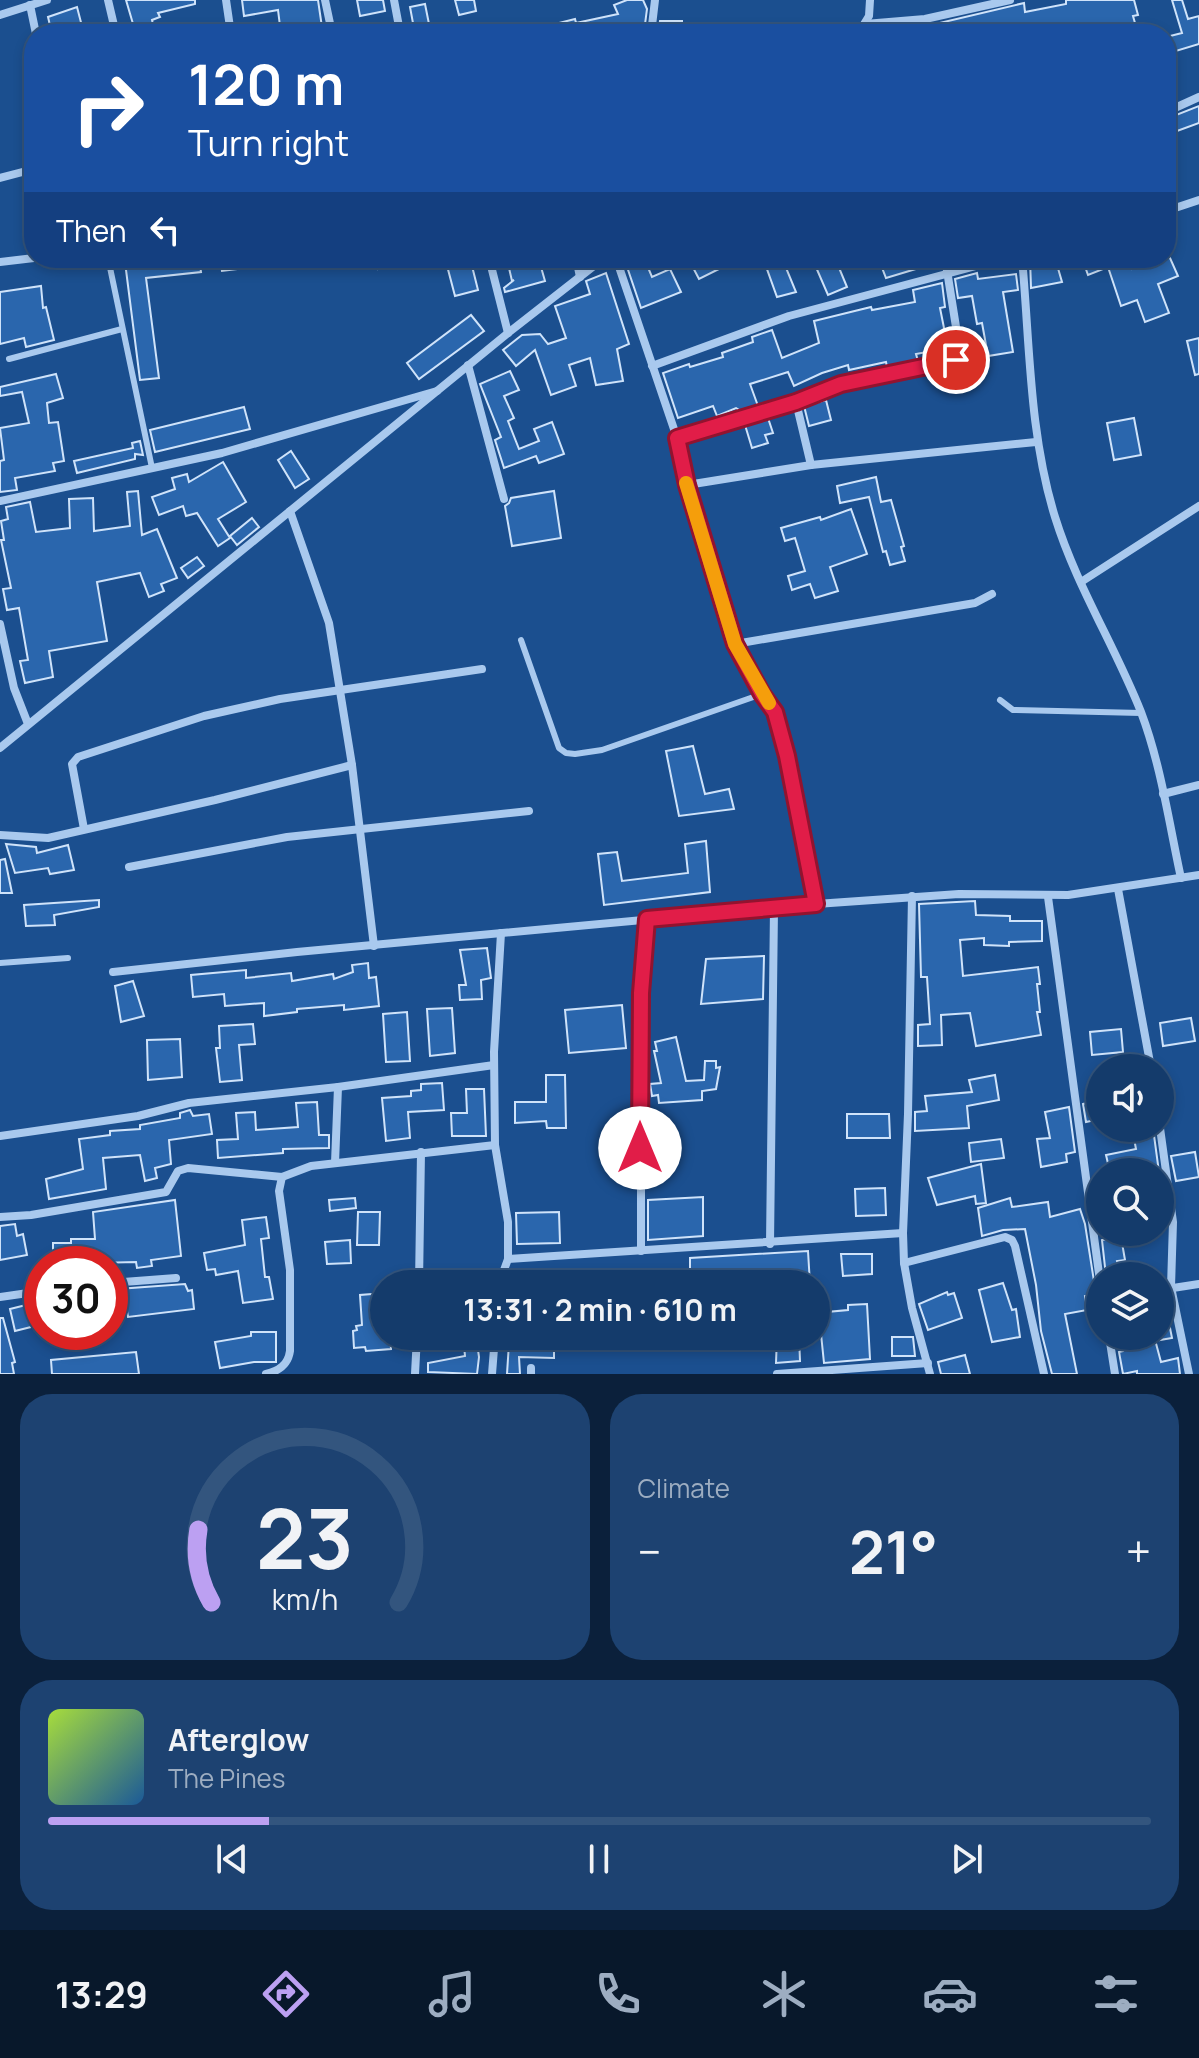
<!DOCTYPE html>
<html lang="en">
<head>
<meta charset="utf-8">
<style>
  :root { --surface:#143b6b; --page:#1d4271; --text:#f1f3f6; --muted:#9dadc1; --line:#33557e; --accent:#bca0f2 }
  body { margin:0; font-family:Manrope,sans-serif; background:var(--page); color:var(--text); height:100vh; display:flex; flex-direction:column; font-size:30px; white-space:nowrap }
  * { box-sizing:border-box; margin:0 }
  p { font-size:26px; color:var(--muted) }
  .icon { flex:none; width:44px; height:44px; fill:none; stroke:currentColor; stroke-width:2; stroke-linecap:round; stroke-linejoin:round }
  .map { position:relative; height:1374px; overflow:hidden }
  .details { display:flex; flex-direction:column; gap:20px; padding:20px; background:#0b203b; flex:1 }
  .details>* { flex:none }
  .banner { position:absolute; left:24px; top:24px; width:1152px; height:244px; border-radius:32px; box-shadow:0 4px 12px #0003,0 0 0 2px var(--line); background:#1a4fa0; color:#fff; overflow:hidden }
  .fabs { position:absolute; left:1086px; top:1054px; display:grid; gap:16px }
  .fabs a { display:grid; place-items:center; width:88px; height:88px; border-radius:50%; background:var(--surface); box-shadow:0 4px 12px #0003,0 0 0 2px var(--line); font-size:40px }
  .speed { position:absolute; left:24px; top:1246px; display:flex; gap:16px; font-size:40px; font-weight:700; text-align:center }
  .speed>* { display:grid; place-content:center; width:104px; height:104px; border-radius:50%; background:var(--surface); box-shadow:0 4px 12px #0003,0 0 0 2px var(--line); line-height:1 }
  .speed .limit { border:12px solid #d22; background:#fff; color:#111 }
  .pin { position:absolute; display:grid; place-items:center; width:68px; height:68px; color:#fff; margin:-34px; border:4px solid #fff; border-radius:50%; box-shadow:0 2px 8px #0007 }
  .me { position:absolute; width:88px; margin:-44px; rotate:0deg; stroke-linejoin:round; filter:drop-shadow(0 0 6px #0008) }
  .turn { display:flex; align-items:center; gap:28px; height:168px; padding:0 32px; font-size:36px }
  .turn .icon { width:104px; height:104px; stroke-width:2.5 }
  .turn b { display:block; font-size:56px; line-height:68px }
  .then { display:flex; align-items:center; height:76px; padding:0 32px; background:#0003; gap:16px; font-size:30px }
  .big { font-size:60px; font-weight:700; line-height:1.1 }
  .details .card { flex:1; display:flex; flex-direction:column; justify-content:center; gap:12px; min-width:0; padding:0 28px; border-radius:32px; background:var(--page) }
  .details .dial { align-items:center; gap:0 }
  .dial svg { height:208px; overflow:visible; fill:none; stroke:var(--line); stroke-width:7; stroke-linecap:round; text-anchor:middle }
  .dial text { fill:var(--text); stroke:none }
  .song { display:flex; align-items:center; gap:24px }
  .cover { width:96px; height:96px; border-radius:12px; background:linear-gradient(135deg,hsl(80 70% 55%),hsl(210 70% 35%)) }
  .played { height:8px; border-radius:4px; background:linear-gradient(90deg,var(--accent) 20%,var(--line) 20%) }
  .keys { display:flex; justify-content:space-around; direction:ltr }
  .heat { display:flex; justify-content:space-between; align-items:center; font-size:44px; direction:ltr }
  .details .tiles { flex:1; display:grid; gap:20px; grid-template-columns:1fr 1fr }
  .card:last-child { grid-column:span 2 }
  .trip { position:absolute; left:370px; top:1270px; width:460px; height:80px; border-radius:40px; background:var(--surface); box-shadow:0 4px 12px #0003,0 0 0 2px var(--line); font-weight:700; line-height:80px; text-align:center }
  .dock { display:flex; height:128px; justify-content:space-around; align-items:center; background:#08182b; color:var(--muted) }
  .dock .icon { width:56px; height:56px }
  .dock .current { color:var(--accent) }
  .dock b { font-size:36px; color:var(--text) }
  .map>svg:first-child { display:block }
  .building { fill:#2a66ad; stroke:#cfe3fa; stroke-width:2 }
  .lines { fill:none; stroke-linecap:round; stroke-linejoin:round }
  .lane { stroke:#a9c9ee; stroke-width:6 }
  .street { stroke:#a9c9ee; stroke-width:8 }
  .route-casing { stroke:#92132f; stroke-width:20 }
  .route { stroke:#e11d48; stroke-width:14 }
  .slow { stroke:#f59e0b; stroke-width:14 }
</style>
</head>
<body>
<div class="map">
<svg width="1199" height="1374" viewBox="0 0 1199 1374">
  <rect width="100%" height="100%" fill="#1b4f8f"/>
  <g class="building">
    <polygon points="126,0 195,0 195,4 158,13 160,17 152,20 155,34 136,34"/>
    <polygon points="242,0 318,0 323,34 281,34 278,10 244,16"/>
    <polygon points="357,0 383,0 385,11 360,16"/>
    <polygon points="455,0 474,0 476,11 459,15"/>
    <polygon points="627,0 643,0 647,9 644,32 614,34 610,26 578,34 531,34 531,30 575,19 576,23 618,14 614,5"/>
    <polygon points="1066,0 1134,0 1138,15 1133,16 1137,30 1121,34 1112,34 1111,31 1074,34 1072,24 1029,34 887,34 887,29 927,26 1024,3 1025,12 1066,4"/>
    <polygon points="1172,0 1182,0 1188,19 1199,16 1199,44 1166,54 1166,37 1182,33"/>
    <polygon points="425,4 431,34 415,34 410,7"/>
    <polygon points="77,7 84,34 52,34 48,17"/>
    <polygon points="660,21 682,21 682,34 658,34"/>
    <polygon points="1199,106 1199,123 1166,135 1166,119"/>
    <polygon points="157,258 199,258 201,272 146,278 159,378 140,380 125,262"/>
    <polygon points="220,258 269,258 270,265 222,271"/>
    <polygon points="376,258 408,258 408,264 378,269"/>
    <polygon points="445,258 470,258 478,290 455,296"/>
    <polygon points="624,258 644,258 652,277 670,269 681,292 641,308"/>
    <polygon points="688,258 714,258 719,269 699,279"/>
    <polygon points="763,258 782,258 796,292 777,297"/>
    <polygon points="812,258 835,258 847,287 828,295"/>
    <polygon points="887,258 938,258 939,262 886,278 881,265 889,262"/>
    <polygon points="1030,258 1055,258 1062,282 1031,288"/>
    <polygon points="1082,258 1105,258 1107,267 1129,261 1132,269 1157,258 1170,258 1178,276 1158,284 1169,313 1145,322 1137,300 1121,306 1108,267 1088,275"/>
    <polygon points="539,260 545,281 505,292 504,288 514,280 512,281 509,268"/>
    <polygon points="606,273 629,344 617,349 623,381 596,385 590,358 569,365 576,386 551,395 535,350 516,366 503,350 522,335 540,334 548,344 566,338 555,306 590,294 586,281"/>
    <polygon points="977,273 978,279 1016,274 1018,290 1003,292 1013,352 988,356 982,323 977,324 972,296 958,298 955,279"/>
    <polygon points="942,283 945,307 940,308 948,348 916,354 918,361 887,367 886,362 849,370 848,365 822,373 794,386 788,372 750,384 758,406 741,411 736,408 717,416 713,406 678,418 663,373 689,364 690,367 723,357 722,353 753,342 752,337 772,330 782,358 819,343 814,321 871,307 872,310 915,302 913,290"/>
    <polygon points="41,286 43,308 46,307 54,340 26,347 24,338 0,344 0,292"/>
    <polygon points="471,315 484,331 419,379 407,363"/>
    <polygon points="1199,338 1199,374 1195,375 1187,341"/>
    <polygon points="510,371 519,390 504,396 514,418 508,421 519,449 539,441 534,429 552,422 564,454 539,463 536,456 504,468 495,440 501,437 480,384"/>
    <polygon points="56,374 63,398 47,403 49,423 58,422 64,461 53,463 55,471 15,478 17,490 0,492 0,461 4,460 0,428 29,423 22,392 0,396 0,387"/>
    <polygon points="826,400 831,420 809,426 804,406"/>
    <polygon points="244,407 250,429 155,452 150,430"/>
    <polygon points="768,418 773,433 765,435 768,443 752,448 745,425"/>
    <polygon points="1134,418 1141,455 1114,460 1107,423"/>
    <polygon points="140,441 143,455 135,454 135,459 77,473 74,461 133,448 132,443"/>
    <polygon points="291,451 309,479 295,488 278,460"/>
    <polygon points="223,462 246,502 218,519 230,538 218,546 197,513 186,516 183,506 159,515 152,497 175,489 172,478 187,474 189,482"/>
    <polygon points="876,477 881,502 891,500 904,546 901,547 905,561 890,565 886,551 883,552 869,497 840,503 837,486"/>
    <polygon points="138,491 142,535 157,529 177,578 161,584 164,591 149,597 140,573 97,582 107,641 49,651 53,677 25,683 20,661 28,660 19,608 7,610 3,589 11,588 1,540 4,540 1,521 8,519 6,507 30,502 36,532 70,528 69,499 93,498 94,531 130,526 127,492"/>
    <polygon points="554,491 561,538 512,546 505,506 509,503 511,498"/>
    <polygon points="851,509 867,554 830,567 838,591 815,598 810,584 792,590 788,576 805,571 795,538 785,541 781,528 820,517 821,520"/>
    <polygon points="252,518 259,527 237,545 230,536"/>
    <polygon points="197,557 204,566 188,578 181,568"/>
    <polygon points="693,746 705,794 729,789 734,809 679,816 666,751"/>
    <polygon points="706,841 710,892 604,905 598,854 617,852 622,881 688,873 685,844"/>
    <polygon points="6,844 36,847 37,853 68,845 74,870 50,874 48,868 15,873"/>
    <polygon points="5,859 12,893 0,893 0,860"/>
    <polygon points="99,900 99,907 54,915 55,925 26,926 24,905"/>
    <polygon points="975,901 976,915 1010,916 1010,921 1042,921 1042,941 1009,942 1009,946 984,945 984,938 960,940 963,976 1038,967 1040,984 1037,984 1040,1012 1037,1012 1041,1035 976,1046 970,1013 941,1015 942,1045 918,1046 918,1025 930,1024 927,977 921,977 919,904"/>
    <polygon points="487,948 491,978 481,980 482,999 460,1000 459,985 466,985 460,950"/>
    <polygon points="764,956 763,999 701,1004 706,959"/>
    <polygon points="368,963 369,978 376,977 379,1006 344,1010 344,1005 297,1009 297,1012 264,1016 264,1003 225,1006 224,994 193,997 191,975 246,970 246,978 291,973 292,981 333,974 334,979 353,972 352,965"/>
    <polygon points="133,981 144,1016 121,1022 115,986"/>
    <polygon points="622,1005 626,1048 569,1053 565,1010"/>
    <polygon points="452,1008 455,1053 430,1056 427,1009"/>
    <polygon points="407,1012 410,1061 386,1062 383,1014"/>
    <polygon points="1191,1018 1195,1041 1163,1046 1160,1023"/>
    <polygon points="253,1024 255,1044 239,1045 242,1080 220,1082 216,1048 220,1048 219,1026"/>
    <polygon points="1121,1029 1123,1052 1092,1055 1090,1032"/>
    <polygon points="676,1037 686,1081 704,1080 705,1061 716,1061 716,1068 720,1067 716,1089 702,1091 702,1100 659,1103 658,1095 652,1096 650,1084 661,1083 654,1051 657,1051 655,1042"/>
    <polygon points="180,1039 182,1077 148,1080 147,1040"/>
    <polygon points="546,1075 565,1075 566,1128 547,1128 546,1121 515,1123 515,1102 546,1102"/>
    <polygon points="995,1075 999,1100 967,1106 969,1128 915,1131 915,1112 927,1111 925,1096 972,1092 969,1080"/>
    <polygon points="442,1083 444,1110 408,1112 410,1138 386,1141 382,1098 411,1096 411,1091 421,1090 421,1084"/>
    <polygon points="466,1089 484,1089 486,1136 452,1136 451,1113 467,1113"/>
    <polygon points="1100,1099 1100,1119 1086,1122 1083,1104"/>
    <polygon points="317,1102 319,1135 329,1135 329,1148 283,1149 283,1153 218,1158 217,1140 238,1139 236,1113 255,1112 256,1130 298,1127 296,1103"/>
    <polygon points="1069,1107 1075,1152 1066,1154 1067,1162 1041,1167 1037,1139 1050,1138 1045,1112"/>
    <polygon points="190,1110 193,1116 209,1114 212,1134 169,1140 171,1164 155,1168 157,1178 145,1181 140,1155 103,1158 106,1189 49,1199 46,1179 83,1169 79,1139 110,1135 110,1131 140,1129 140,1125 180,1118 180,1113"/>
    <polygon points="847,1114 889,1114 890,1138 847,1138"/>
    <polygon points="1132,1128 1153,1128 1159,1172 1110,1172 1106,1155 1136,1149"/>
    <polygon points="1001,1139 1004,1158 971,1162 969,1143"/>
    <polygon points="1195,1152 1199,1177 1176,1181 1171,1156"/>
    <polygon points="981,1164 986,1203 976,1204 975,1196 937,1205 928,1178"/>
    <polygon points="885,1188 886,1215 856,1216 855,1189"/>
    <polygon points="703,1197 703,1236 648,1240 648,1200"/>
    <polygon points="355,1198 356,1208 330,1211 329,1200"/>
    <polygon points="1010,1198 1012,1207 1048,1202 1050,1217 1080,1209 1085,1224 1096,1294 1085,1296 1087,1310 1065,1314 1077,1374 1052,1374 1041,1331 1036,1285 1025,1229 1003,1230 982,1236 978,1208"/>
    <polygon points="175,1200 181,1256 151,1260 152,1266 137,1268 136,1262 53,1264 53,1243 71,1243 71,1239 95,1239 93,1212"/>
    <polygon points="358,1212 380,1212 379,1245 357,1245"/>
    <polygon points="559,1212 560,1243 517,1244 516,1213"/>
    <polygon points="266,1217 269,1238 261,1239 265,1277 269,1277 273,1299 243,1303 238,1271 216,1275 215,1269 207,1270 204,1253 245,1245 242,1220"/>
    <polygon points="15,1224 17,1236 23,1234 27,1255 0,1260 0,1226"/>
    <polygon points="1121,1237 1125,1260 1117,1261 1120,1276 1106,1276 1102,1240"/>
    <polygon points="350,1240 351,1263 327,1264 325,1242"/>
    <polygon points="808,1251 810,1284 690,1284 690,1258"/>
    <polygon points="841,1254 872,1254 872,1274 843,1276"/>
    <polygon points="1003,1283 1012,1310 1016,1309 1020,1337 992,1342 979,1290"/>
    <polygon points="185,1284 188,1291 192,1290 194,1309 128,1317 126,1305 116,1306 115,1296 119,1296 118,1289"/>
    <polygon points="947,1292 948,1295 954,1293 962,1318 928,1330 919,1304"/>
    <polygon points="384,1293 384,1336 390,1336 391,1349 366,1351 365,1347 354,1348 353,1331 357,1330 356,1326 362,1325 360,1295"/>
    <polygon points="1165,1303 1172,1338 1160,1340 1160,1304"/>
    <polygon points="30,1304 35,1326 15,1331 10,1309"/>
    <polygon points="867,1304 870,1359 824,1363 821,1334 816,1334 816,1313 848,1310 848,1305"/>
    <polygon points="0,1318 3,1318 15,1362 12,1363 14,1374 0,1374"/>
    <polygon points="251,1332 276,1332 276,1362 254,1362 220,1368 215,1342 251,1336"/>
    <polygon points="463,1336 476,1336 479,1357 477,1374 428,1372 428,1363 465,1356"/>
    <polygon points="777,1336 799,1336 800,1361 776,1363"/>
    <polygon points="1120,1336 1154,1336 1161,1362 1178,1358 1180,1374 1137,1374 1137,1371 1123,1374 1119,1352 1123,1351"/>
    <polygon points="892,1337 913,1337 915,1356 892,1356"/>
    <polygon points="509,1343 554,1344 554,1358 519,1357 520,1374 507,1374"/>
    <polygon points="136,1352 139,1374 52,1374 51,1360"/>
    <polygon points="965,1355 970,1374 941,1374 938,1362"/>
  </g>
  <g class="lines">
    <g class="lane">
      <polyline points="108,258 152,468"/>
      <polyline points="9,359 122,329"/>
      <polyline points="521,640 559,748 566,753 575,754 602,750 762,694"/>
      <polyline points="1000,700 1013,710 1141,713"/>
      <polyline points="0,963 68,958"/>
    </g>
    <g class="street">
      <polyline points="108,0 116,34"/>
      <polyline points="226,0 231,34"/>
      <polyline points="325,0 331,28"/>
      <polyline points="394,0 400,32"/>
      <polyline points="30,5 36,34"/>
      <polyline points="0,15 47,0"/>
      <polyline points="865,24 925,19 1010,0"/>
      <polyline points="651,34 655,0"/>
      <polyline points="858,34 869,16 870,0"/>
      <polyline points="1166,112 1199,97"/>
      <polyline points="0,178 34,169"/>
      <polyline points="1166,211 1199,200"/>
      <polyline points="489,258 508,333"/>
      <polyline points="576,258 580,277"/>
      <polyline points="616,258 677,438 687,485 811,465 1036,442"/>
      <path d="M 1022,258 C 1030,345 1029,433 1055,517 C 1076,585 1115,646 1141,712 C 1161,765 1169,823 1181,878"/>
      <polyline points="0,262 34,258"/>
      <polyline points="468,365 504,499"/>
      <polyline points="652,366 789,316 1006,258"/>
      <polyline points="796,402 811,465"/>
      <polyline points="677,438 796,402 841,384 956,360 960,352 945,258"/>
      <polyline points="687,485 735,644 762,694 775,712 787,756 816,904"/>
      <polyline points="0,501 222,453 437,391"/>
      <polyline points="290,511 329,623 352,765 374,946"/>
      <polyline points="1081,582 1199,506"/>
      <polyline points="0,624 14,688 28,724"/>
      <polyline points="735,644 975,603 992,594"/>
      <polyline points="0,748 508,333 604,258"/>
      <polyline points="1163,794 1199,785"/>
      <polyline points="84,829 72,764 78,757 204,716 280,699 482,669"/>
      <polyline points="0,835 48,838 215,800 352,765"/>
      <polyline points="129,867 287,837 529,811"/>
      <polyline points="1118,889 1151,1068"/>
      <polyline points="912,896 908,1114 903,1233 904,1263 912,1308 930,1374"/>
      <polyline points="1048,897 1100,1281"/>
      <polyline points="113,972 297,952 816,904 959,894 1068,895 1199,875"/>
      <polyline points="1160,1128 1173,1222 1171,1287 1189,1374"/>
      <polyline points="0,1136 138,1116 189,1103 338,1087 494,1065"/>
      <polyline points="335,1163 338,1087"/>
      <polyline points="0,1217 31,1215 166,1192 178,1171 188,1168 282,1177 311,1166 495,1145"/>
      <polyline points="770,1244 774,908"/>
      <polyline points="641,1251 641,993 647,919"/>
      <polyline points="508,1259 903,1233"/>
      <polyline points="904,1263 1005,1237 1012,1240 1015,1246 1044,1374"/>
      <polyline points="110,1283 176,1278"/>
      <polyline points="419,1284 421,1152"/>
      <polyline points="499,1284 508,1259 508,1222 495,1145 494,1052 501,933"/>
      <polyline points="1160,1290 1199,1284"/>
      <polyline points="0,1297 42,1291"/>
      <polyline points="1109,1336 1115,1374"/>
      <polyline points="531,1368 531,1374"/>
      <path d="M 266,1374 C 279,1371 288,1365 290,1351 L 290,1270 L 279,1191 L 282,1177"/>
      <polyline points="415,1374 417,1336"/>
      <polyline points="492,1374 495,1336"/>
      <polyline points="777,1374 928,1363"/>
    </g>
  </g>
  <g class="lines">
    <defs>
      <polyline id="route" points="640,1148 641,993 647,919 816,904 787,756 775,712 762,694 735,644 687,485 677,438 796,402 841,384 956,360"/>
    </defs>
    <use href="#route" class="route-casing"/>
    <use href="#route" class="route"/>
    <polyline class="slow" points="686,483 735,644 769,703"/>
  </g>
</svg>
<div class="fabs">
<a><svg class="icon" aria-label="sound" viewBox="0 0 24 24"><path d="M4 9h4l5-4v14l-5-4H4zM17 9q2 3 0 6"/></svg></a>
<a><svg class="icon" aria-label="search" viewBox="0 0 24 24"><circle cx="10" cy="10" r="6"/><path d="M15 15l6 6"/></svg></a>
<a><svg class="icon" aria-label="layers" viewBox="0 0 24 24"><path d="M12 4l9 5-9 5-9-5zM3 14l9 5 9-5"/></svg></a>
</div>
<div class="speed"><div class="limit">30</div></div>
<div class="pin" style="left:956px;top:360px;background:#d93025"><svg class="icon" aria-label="arrive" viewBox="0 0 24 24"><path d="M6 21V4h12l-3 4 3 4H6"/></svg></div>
<svg class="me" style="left:640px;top:1148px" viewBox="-20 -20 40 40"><circle r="19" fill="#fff"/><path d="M0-13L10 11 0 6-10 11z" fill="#e11d48"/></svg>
<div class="trip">13:31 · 2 min · 610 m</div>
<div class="banner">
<div class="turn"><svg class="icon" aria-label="right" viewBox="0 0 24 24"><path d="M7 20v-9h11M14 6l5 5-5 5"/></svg><div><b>120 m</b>Turn right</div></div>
<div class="then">Then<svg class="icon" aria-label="left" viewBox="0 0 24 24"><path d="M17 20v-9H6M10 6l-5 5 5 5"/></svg></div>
</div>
</div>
<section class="details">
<div class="tiles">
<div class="card dial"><svg viewBox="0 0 100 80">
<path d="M14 69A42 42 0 1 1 86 69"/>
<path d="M14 69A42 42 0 0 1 9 41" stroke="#bca0f2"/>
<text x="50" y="56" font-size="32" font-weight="700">23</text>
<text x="50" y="72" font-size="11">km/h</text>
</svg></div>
<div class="card"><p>Climate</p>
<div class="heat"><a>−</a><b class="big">21°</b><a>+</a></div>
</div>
<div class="card">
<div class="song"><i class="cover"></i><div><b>Afterglow</b><p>The Pines</p></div></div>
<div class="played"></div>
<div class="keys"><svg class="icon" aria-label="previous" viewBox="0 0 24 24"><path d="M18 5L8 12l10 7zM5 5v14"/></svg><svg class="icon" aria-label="pause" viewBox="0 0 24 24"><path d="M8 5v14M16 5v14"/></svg><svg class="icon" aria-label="next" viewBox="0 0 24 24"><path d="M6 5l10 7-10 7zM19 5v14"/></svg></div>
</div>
</div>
</section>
<nav class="dock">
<b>13:29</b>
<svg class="icon current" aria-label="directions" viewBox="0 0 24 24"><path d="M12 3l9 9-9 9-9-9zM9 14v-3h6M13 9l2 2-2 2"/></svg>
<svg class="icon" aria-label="music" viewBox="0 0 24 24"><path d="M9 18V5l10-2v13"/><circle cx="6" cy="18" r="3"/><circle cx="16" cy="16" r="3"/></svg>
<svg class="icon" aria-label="phone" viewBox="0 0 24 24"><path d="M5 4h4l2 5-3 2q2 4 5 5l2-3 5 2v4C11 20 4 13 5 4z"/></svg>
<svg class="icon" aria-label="climate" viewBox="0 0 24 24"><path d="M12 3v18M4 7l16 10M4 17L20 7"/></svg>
<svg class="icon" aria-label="car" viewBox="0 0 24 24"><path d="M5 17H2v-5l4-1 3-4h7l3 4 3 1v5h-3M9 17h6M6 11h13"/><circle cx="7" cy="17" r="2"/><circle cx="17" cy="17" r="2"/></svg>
<svg class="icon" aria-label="filters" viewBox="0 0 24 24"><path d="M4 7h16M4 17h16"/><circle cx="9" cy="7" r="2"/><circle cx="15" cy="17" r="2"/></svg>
</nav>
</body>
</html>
